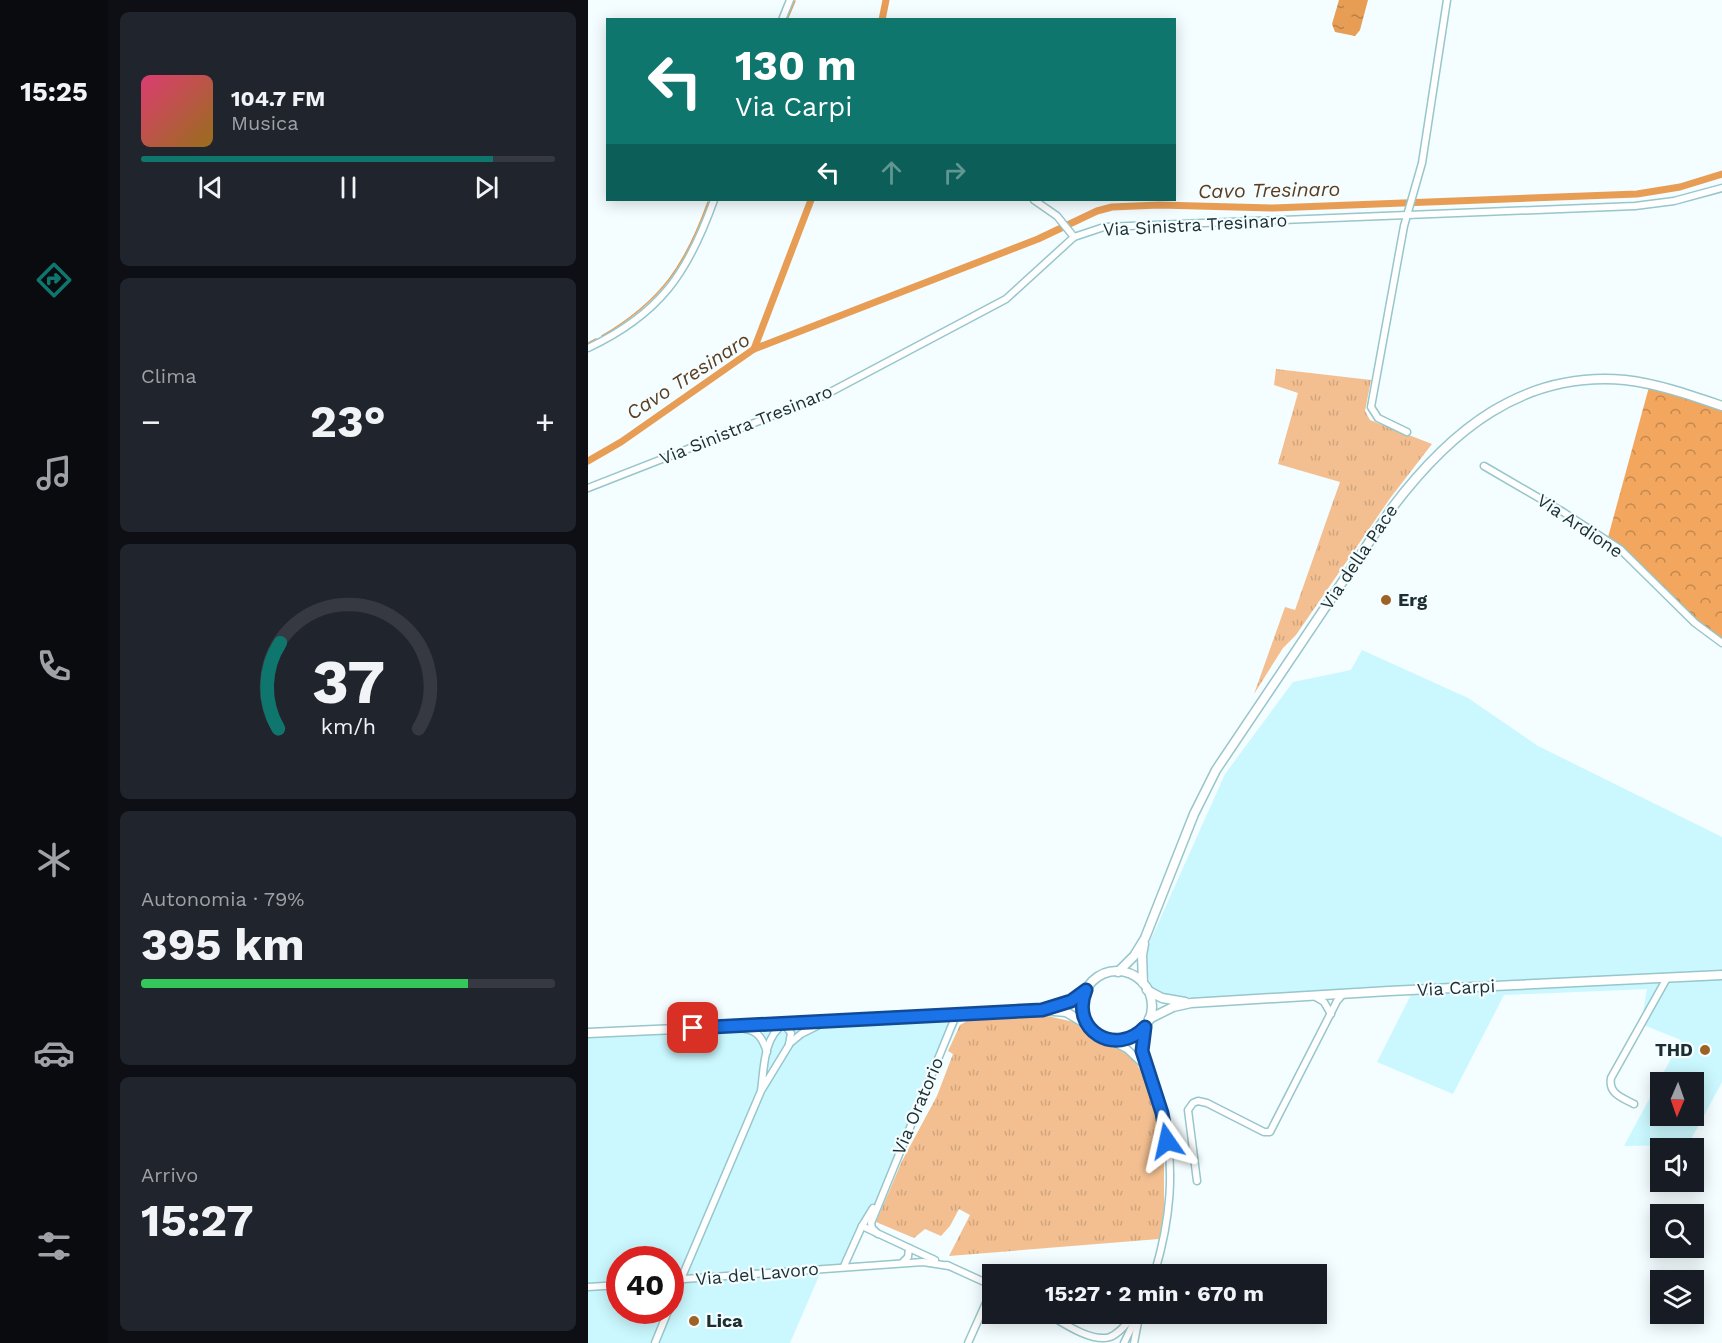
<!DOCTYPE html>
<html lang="it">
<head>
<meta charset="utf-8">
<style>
  :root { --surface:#171b24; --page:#20242c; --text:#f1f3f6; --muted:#9ea1a6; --line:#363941; --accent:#0f766e }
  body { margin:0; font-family:"Work Sans",sans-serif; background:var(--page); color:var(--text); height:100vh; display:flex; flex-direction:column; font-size:22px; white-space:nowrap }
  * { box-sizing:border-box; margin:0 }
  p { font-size:20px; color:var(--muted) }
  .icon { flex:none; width:33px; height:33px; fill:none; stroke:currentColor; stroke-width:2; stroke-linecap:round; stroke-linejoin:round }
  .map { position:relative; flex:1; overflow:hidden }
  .sheet { display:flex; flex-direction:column; gap:12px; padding:12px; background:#0d0f14; width:480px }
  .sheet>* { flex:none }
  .banner { position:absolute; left:18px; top:18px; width:570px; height:183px; border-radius:0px; box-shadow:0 3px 15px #0003; background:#0f766e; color:#fff; overflow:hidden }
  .needle { width:39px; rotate:182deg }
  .fabs { position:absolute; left:1062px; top:1072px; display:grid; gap:12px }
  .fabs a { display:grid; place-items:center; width:54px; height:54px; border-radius:0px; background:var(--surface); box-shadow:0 3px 15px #0003; font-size:30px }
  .speed { position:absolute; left:18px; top:1246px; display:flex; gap:12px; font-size:30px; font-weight:700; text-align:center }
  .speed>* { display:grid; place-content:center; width:78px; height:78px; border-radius:50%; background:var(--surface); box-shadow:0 3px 15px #0003; line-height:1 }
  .speed .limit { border:9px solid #d22; background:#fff; color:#111 }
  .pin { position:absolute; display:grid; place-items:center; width:51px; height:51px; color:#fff; margin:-26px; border-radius:12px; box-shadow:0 3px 9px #0006 }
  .me { position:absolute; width:66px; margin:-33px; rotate:349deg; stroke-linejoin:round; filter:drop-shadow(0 0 4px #0008) }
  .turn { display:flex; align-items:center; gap:21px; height:126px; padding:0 30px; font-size:27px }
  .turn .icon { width:78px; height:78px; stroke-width:2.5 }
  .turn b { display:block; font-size:42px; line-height:51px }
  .lanes { display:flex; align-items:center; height:57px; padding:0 30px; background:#0003; justify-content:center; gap:30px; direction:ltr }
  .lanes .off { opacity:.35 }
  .big { font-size:45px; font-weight:700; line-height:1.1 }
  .sheet .widget { flex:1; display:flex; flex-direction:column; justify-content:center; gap:9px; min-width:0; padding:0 21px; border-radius:9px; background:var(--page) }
  .sheet .dial { align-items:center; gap:0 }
  .dial svg { height:156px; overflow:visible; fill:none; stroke:var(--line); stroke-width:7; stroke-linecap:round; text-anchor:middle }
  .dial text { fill:var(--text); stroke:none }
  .song { display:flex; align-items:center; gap:18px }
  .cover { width:72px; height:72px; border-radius:9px; background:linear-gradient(135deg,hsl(340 70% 55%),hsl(40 70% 35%)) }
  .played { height:6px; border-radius:3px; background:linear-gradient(90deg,var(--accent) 85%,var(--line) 85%) }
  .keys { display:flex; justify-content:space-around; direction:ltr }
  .heat { display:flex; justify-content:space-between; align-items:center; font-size:33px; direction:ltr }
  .charge { height:9px; border-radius:4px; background:linear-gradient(90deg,#34c759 79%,var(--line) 0) }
  .trip { position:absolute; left:394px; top:1264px; width:345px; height:60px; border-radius:0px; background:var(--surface); box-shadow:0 3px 15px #0003; font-weight:700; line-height:60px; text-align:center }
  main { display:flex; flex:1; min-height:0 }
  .menu { display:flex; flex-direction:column; width:108px; justify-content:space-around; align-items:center; background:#090b0e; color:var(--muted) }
  .menu .icon { width:42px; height:42px }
  .menu .selected { color:var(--accent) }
  .menu b { font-size:27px; color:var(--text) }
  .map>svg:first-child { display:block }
  .built { fill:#caf8fe; fill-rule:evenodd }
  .grass { fill:url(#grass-tufts) }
  .forest { fill:url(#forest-crowns) }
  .water { fill:url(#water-ripples) }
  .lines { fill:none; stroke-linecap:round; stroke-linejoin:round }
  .stream { stroke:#e89d55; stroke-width:1.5 }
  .canal { stroke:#e89d55; stroke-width:7 }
  .minor-casing { stroke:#97c6cb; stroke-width:9 }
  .major-casing { stroke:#97c6cb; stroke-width:11 }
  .minor { stroke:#fff; stroke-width:6 }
  .major { stroke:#fff; stroke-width:8 }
  .route-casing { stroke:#114b97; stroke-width:15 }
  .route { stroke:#1a73e8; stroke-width:10 }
  .poi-dot { fill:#9e6324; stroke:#f4fdff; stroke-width:2 }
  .labels { text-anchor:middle; stroke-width:4.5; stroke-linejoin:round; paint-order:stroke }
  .street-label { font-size:18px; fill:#1c2e31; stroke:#f4fdff }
  .poi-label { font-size:18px; font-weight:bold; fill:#1c2e31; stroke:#f4fdff; text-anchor:start }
  .water-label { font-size:20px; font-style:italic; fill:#5c3d1f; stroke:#f4fdff }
</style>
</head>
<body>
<main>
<nav class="menu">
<b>15:25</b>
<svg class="icon selected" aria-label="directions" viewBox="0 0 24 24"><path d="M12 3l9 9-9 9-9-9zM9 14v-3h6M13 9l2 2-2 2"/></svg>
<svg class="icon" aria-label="music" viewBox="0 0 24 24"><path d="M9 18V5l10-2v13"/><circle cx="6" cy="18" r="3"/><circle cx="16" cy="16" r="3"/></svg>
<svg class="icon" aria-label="phone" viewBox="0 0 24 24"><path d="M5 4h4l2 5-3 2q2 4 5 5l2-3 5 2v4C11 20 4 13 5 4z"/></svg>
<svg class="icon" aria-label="climate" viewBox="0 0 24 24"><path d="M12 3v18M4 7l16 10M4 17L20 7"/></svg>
<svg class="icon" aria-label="car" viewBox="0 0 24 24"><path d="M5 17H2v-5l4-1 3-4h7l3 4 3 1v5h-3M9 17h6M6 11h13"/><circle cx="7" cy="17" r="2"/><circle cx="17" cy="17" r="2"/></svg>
<svg class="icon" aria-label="filters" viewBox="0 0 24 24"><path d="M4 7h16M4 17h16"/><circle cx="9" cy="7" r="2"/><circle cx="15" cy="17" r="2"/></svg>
</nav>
<section class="sheet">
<div class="widget">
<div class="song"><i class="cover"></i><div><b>104.7 FM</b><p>Musica</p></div></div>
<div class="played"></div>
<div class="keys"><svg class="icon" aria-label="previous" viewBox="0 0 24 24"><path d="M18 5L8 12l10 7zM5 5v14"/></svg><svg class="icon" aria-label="pause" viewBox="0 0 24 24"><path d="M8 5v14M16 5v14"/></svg><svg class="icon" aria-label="next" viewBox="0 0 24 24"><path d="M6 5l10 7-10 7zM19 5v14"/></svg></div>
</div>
<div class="widget"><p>Clima</p>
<div class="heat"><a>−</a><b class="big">23°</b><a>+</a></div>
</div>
<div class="widget dial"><svg viewBox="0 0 100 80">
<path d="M14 69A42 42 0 1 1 86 69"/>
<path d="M14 69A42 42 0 0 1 15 25" stroke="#0f766e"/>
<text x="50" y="56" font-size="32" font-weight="700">37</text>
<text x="50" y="72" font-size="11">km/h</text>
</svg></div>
<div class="widget"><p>Autonomia · 79%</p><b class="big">395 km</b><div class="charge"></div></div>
<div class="widget"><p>Arrivo</p><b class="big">15:27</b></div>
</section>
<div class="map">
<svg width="1134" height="1343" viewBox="0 0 1134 1343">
  <defs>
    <pattern id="grass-tufts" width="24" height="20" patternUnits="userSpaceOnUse" patternTransform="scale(1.5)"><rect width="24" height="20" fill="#f3bf90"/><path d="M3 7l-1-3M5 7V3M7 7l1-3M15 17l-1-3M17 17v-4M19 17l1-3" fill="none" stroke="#d0a47d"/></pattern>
    <pattern id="forest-crowns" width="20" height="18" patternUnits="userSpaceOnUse" patternTransform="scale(1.5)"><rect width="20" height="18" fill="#f2a65e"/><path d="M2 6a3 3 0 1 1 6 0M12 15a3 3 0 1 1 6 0" fill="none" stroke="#c3884e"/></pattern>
    <pattern id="water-ripples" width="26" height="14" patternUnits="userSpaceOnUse" patternTransform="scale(1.5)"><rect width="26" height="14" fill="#e89d55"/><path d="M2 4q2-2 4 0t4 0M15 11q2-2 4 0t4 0" fill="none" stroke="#bb8047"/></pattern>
  </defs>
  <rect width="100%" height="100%" fill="#f4fdff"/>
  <g class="built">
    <path d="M 774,650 L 880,698 L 950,746 L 1134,837 L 1134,1082 L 1100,1145 L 1036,1146 L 1093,1040 L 1053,1024 L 1059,989 L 916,995 L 865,1094 L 789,1062 L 825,991 L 598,999 L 578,996 L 564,988 L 558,969 L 560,946 L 637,774 L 705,682 L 763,670 ZM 1072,1083 L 1106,1083 L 1106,1116 L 1072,1116 Z"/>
    <path d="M 377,1009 L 260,1268 L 234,1269 L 202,1343 L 0,1343 L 0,1030 L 189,1018 ZM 32,1260 L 82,1260 L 82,1311 L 32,1311 Z"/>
  </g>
  <g class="grass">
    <polygon points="688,369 783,380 777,411 782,420 844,444 803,497 708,635 695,648 666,694 697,607 707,610 752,482 690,464 710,393 686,385"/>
    <polygon points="455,1015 486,1022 509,1041 536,1051 546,1060 555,1074 571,1118 576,1163 576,1214 571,1239 361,1256 382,1215 371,1209 362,1226 353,1236 337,1229 326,1238 288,1222 314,1161 349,1096 365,1054 360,1051 372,1025 379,1021"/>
  </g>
  <polygon class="forest" points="1061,387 1134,409 1134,644 1019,541"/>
  <polygon class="water" points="751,0 780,0 772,30 767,36 747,32 744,24"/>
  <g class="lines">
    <g class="stream">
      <polyline points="199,20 207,1"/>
      <path d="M 14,336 C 73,301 97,266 120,202"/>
      <polyline points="0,343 8,339"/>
    </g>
    <g class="canal">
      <polyline points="294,20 298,0"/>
      <polyline points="166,349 223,200"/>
      <polyline points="0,461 33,442 166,349 450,239 509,211 524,207 571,205 685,208 1049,194 1092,187 1134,174"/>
    </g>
    <defs>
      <g id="minor">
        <polyline points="194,20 202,0"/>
        <polyline points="446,200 469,216 486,237"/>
        <path d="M 0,348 C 72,314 100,273 126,200"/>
        <polyline points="819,432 790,418 783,407 816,226 834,163 859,0"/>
        <polyline points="896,466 975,512 1032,549 1107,623 1134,643"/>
        <polyline points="0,488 235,396 418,299 486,237 516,227 1047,206 1086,201 1134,188"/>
        <polyline points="726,996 736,1002 743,1014"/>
        <path d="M 557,1027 C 556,1034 554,1042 554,1049 C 555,1070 570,1095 575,1116 C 588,1170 582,1222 566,1275"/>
        <path d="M 157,1029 C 171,1031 175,1040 179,1052"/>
        <polyline points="523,1041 539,1049 558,1067"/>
        <polyline points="201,1044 213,1034 233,1024"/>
        <path d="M 1046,1104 C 1035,1098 1020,1094 1023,1078 L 1079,978"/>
        <polyline points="609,1181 600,1110 605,1103 610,1101 619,1103 676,1132 682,1132 749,1001 755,994"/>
        <polyline points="274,1226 321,1248 320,1257 315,1262"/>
        <polyline points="290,1234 284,1228 283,1223 368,1015"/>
        <polyline points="321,1248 347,1260"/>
        <polyline points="359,1265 405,1286"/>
        <polyline points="256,1266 274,1226 285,1208"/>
        <polyline points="82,1280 335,1262 361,1266"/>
        <polyline points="0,1287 32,1285"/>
        <path d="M 82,1305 L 173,1091 L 201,1045 L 203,1033 L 196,1024 C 175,1037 176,1070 173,1091"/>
        <path d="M 460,1314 C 475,1323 504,1343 522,1337 C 532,1333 540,1322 547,1314"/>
        <polyline points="67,1343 80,1311"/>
        <polyline points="380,1343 405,1287"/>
        <polyline points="536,1343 550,1314"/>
        <polyline points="546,1343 551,1317"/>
      </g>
      <g id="major">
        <circle cx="529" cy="1006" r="35"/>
        <path d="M 530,972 L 546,956 L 557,938 L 606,814 L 628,770 L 804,508 C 862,431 934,371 1037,380 C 1071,384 1102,395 1134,406"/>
        <polyline points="555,983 554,955 556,944"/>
        <polyline points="559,990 574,998 597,1002"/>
        <polyline points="461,1008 483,1001 498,990"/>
        <polyline points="561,1019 585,1007 603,1003 801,991 1134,975"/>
        <polyline points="0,1033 196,1024 454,1010 478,1012 500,1025"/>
      </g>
    </defs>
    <use href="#minor" class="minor-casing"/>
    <use href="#major" class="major-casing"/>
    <use href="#minor" class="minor"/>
    <use href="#major" class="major"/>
  </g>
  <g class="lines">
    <defs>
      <path id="route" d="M 105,1028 L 454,1010 L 483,1001 L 498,990 C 481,1030 528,1058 557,1027 L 554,1051 L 574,1113 L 579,1141"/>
    </defs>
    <use href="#route" class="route-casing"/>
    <use href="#route" class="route"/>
  </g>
  <g class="poi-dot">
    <circle cx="798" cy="600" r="6"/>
    <circle cx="1117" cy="1050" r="6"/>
    <circle cx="106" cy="1321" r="6"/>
  </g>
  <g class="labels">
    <g class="street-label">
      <text transform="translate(607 225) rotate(-3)" y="6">Via Sinistra Tresinaro</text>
      <text transform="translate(158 425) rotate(-22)" y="6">Via Sinistra Tresinaro</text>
      <text transform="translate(992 526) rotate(34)" y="6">Via Ardione</text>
      <text transform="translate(771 557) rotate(-56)" y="6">Via della Pace</text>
      <text transform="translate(868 988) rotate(-3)" y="6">Via Carpi</text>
      <text transform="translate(330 1106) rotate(-67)" y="6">Via Oratorio</text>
      <text transform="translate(169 1274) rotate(-5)" y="6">Via del Lavoro</text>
    </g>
    <g class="poi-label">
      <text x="810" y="606">Erg</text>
      <text x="1105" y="1056" text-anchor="end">THD</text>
      <text x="118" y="1327">Lica</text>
    </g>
    <g class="water-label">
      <text transform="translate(681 190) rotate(-1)" y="7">Cavo Tresinaro</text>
      <text transform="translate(100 376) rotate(-33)" y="7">Cavo Tresinaro</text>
    </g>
  </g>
</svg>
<div class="fabs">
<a><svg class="needle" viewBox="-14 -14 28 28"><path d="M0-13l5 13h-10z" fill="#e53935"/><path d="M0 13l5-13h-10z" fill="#9ea1a6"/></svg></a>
<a><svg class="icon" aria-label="sound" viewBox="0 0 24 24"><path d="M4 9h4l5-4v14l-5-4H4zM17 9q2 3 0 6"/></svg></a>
<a><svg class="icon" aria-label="search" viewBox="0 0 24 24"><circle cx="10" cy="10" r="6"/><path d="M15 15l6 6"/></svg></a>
<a><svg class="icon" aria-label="layers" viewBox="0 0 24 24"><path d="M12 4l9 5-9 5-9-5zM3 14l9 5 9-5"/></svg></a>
</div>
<div class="speed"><div class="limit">40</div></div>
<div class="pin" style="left:105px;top:1028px;background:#d93025"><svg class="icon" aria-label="arrive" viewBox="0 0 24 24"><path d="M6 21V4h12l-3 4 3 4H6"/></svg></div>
<svg class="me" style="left:579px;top:1141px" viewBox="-20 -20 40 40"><path d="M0-17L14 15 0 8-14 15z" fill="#1a73e8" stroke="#fff" stroke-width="4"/></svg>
<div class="trip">15:27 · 2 min · 670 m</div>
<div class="banner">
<div class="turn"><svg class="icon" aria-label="left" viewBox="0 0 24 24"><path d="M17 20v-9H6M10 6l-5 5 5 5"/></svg><div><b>130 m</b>Via Carpi</div></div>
<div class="lanes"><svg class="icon" aria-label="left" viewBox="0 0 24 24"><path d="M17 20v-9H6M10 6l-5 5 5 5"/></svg><svg class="icon off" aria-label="ahead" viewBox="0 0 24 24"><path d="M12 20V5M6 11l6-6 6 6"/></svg><svg class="icon off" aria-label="right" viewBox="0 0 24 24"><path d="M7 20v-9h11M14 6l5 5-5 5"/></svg></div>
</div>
</div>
</main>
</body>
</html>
